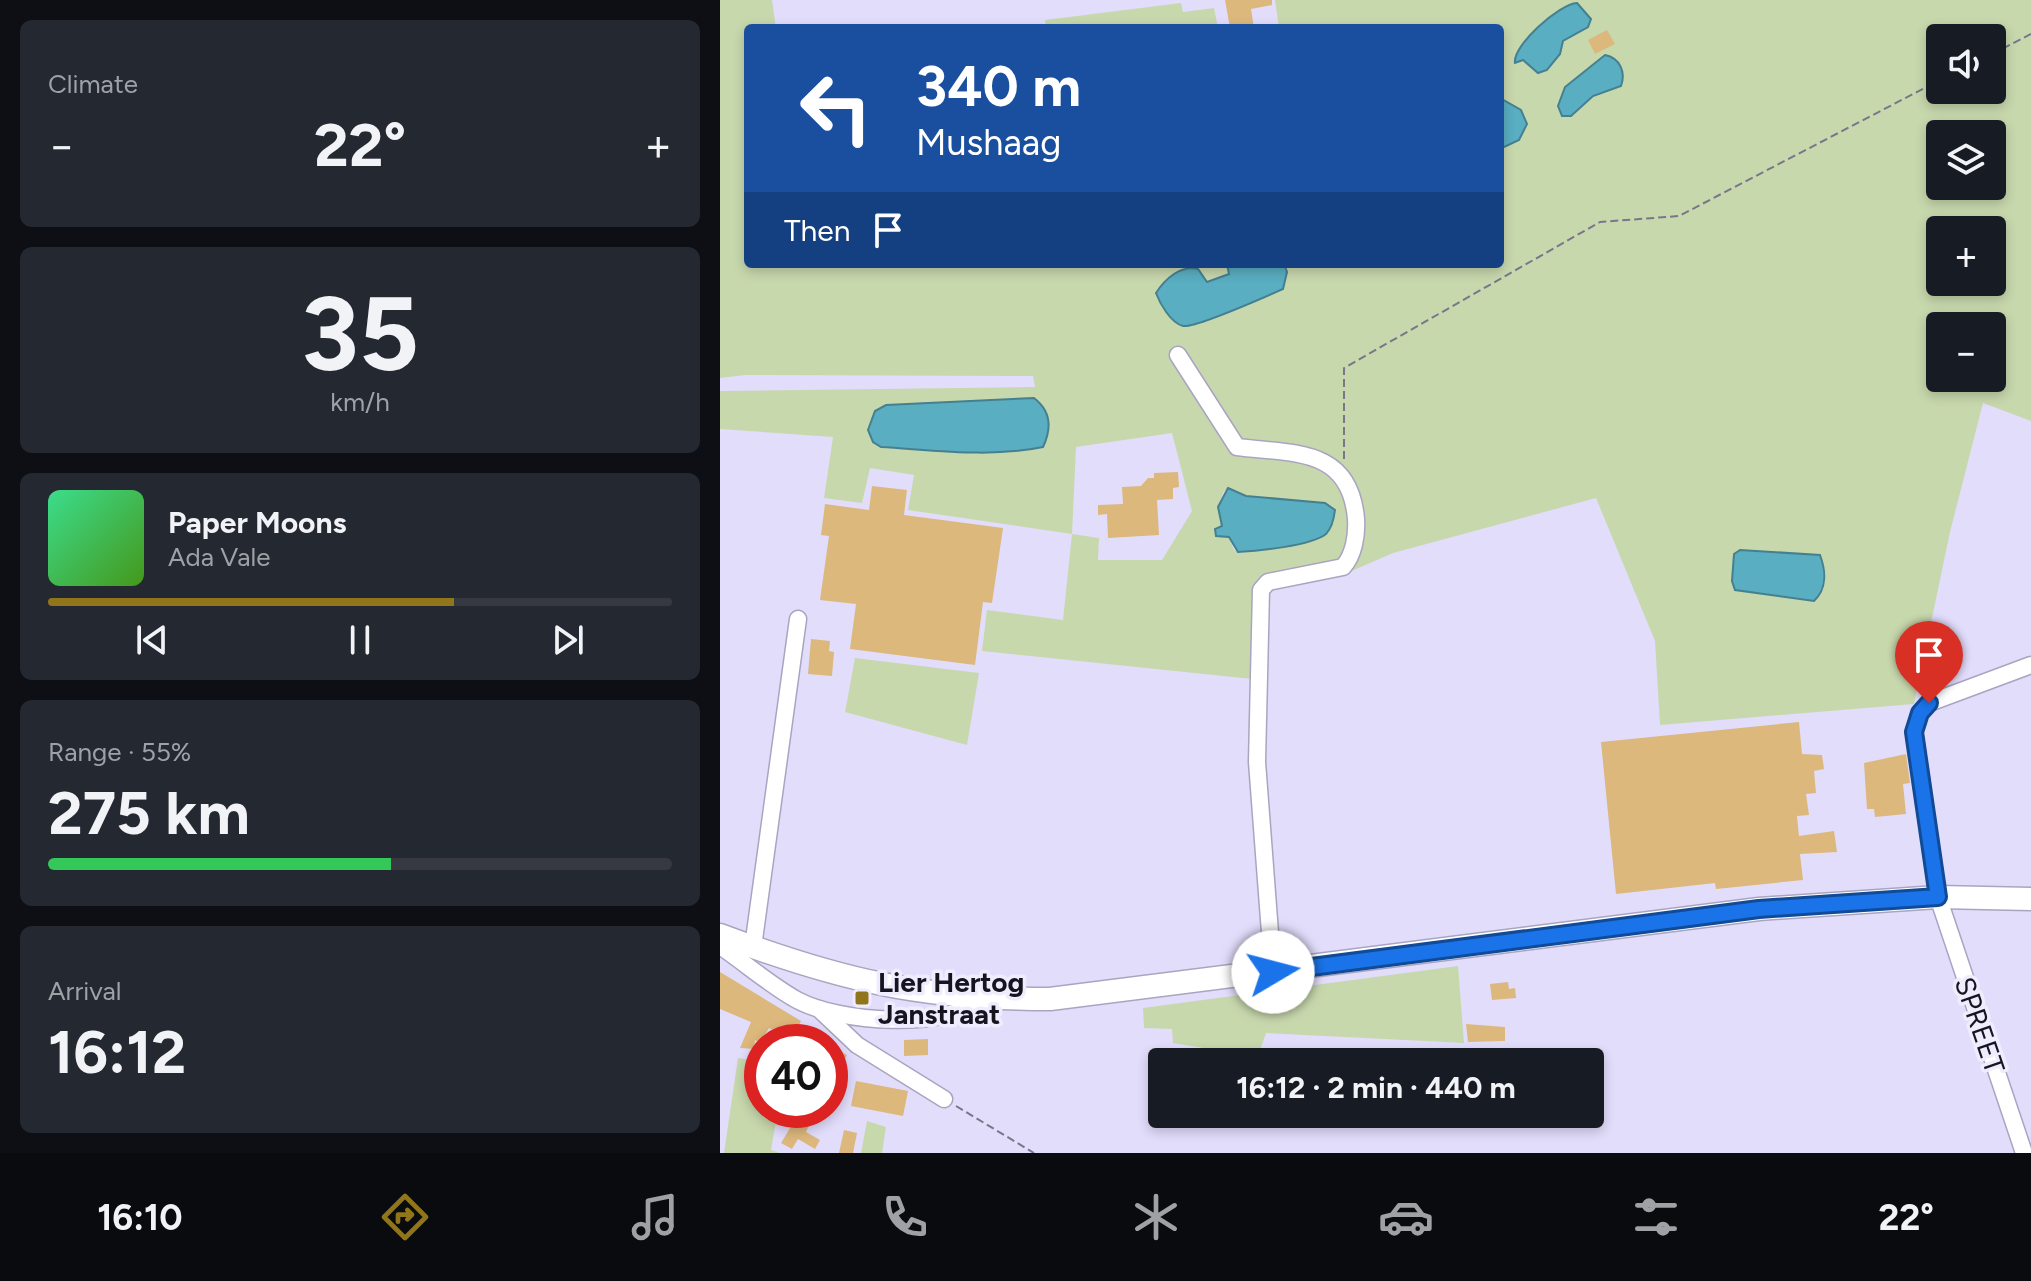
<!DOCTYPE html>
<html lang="en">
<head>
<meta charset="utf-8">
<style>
  :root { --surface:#171b24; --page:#242831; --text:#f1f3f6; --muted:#9ea1a6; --line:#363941; --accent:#90751a }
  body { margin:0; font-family:Figtree,sans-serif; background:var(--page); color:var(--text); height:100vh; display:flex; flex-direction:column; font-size:30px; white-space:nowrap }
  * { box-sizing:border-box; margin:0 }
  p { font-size:26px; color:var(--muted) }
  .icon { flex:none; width:44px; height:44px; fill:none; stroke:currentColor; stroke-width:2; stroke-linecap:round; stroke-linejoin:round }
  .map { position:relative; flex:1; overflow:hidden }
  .drawer { display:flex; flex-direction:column; gap:20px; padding:20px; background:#0d0f14; width:720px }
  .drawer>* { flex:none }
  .banner { position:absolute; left:24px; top:24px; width:760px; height:244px; border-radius:8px; box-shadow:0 4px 12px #0003; background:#1a4fa0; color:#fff; overflow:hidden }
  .controls { position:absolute; left:1206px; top:24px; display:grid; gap:16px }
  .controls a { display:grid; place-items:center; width:80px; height:80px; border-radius:8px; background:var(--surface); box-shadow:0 4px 12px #0003; font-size:40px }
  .speed { position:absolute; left:24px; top:1024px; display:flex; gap:16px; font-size:40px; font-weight:700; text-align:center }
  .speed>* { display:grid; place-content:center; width:104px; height:104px; border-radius:50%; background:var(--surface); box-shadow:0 4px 12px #0003; line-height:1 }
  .speed .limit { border:12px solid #d22; background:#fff; color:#111 }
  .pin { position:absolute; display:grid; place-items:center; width:68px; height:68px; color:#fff; margin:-82px -34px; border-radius:50% 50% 50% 0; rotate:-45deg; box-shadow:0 0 8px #0007 }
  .pin .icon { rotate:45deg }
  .me { position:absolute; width:88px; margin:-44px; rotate:82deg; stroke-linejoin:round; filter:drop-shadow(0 0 6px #0008) }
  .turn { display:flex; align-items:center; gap:28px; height:168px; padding:0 40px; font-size:36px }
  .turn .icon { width:104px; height:104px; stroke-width:2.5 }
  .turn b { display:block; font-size:56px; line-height:68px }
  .then { display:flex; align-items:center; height:76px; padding:0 40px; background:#0003; gap:16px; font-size:30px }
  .big { font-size:60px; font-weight:700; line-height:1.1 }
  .drawer .widget { flex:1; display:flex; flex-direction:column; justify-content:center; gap:12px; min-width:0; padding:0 28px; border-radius:12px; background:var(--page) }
  .drawer .dial { align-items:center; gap:0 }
  .dial b { font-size:104px; line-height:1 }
  .song { display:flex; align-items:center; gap:24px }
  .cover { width:96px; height:96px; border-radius:12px; background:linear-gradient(135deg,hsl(150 70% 55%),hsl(100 70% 35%)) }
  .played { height:8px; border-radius:4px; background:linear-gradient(90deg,var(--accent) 65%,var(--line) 65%) }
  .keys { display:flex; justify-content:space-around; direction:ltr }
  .heat { display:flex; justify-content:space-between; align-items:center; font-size:44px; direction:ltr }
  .charge { height:12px; border-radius:6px; background:linear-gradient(90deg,#34c759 55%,var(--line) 0) }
  .trip { position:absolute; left:428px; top:1048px; width:456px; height:80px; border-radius:8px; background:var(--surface); box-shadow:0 4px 12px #0003; font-weight:700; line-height:80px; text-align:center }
  .dock { display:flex; height:128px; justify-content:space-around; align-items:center; background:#090b0e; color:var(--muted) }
  .dock .icon { width:56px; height:56px }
  .dock .current { color:var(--accent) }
  .dock b { font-size:36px; color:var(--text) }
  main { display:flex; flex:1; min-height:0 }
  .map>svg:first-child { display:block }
  .green { fill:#c8d8ad; fill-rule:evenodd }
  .water { fill:#59aec1; stroke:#458090; stroke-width:2 }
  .building { fill:#dcb87d }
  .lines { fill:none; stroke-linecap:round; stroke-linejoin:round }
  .street-casing { stroke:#a9a5c1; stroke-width:19 }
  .secondary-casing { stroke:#a9a5c1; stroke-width:25 }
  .path { stroke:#79768a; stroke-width:2; stroke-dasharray:8 4; stroke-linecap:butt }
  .street { stroke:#fff; stroke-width:16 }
  .secondary { stroke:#fff; stroke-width:22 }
  .route-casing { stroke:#114b97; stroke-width:20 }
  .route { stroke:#1a73e8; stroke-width:14 }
  .poi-dot { fill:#90751a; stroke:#efecfe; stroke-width:3 }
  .labels { text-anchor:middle; stroke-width:7; stroke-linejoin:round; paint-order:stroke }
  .poi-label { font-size:28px; font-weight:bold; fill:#16141f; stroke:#efecfe; text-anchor:start }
  .street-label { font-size:28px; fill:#16141f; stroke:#efecfe }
</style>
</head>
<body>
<main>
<section class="drawer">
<div class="widget"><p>Climate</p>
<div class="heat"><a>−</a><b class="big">22°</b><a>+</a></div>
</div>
<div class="widget dial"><b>35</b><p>km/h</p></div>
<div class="widget">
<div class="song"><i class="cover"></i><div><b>Paper Moons</b><p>Ada Vale</p></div></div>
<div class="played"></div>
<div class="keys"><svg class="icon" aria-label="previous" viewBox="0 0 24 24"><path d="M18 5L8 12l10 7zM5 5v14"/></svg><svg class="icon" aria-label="pause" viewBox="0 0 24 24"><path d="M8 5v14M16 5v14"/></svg><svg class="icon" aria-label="next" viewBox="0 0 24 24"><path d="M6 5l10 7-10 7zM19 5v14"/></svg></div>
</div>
<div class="widget"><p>Range · 55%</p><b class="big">275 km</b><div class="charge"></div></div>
<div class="widget"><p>Arrival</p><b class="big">16:12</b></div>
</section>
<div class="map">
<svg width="1311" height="1153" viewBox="0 0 1311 1153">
  <rect width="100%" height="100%" fill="#e2ddfb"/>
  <g class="green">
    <path d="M 0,0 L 52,0 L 56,28 L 28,28 L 28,264 L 780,264 L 780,28 L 559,28 L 555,0 L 1311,0 L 1311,421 L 1263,403 L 1230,532 L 1194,704 L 940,725 L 935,641 L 876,498 L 673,553 L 627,573 L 552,584 L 545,591 L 542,680 L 262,651 L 267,610 L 343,620 L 352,534 L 188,510 L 194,475 L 150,468 L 142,503 L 104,498 L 113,437 L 0,429 L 0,391 L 315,387 L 313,376 L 25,375 L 0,378 ZM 1220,38 L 1272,38 L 1272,90 L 1220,90 ZM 1220,134 L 1272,134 L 1272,186 L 1220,186 ZM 1220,230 L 1272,230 L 1272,282 L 1220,282 ZM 1220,326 L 1272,326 L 1272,378 L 1220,378 ZM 314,398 C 333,413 328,425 323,447 C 264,460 206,435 150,420 L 166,405 ZM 452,433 L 472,511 L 442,560 L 378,560 L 379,538 L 352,534 L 356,447 ZM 515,490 L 526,496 L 605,503 L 613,507 L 614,517 L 607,533 L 522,553 L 514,550 L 509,538 L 495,529 L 502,526 L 498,506 L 504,491 Z"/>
    <polygon points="461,3 463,12 494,8 498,28 326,28 325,20"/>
    <polygon points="135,658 259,673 247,745 125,712"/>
    <polygon points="738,966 744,1043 546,1033 536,1062 500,1062 502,1051 453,1043 452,1029 424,1028 423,1008"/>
    <polygon points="18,1058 42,1062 42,1110 58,1110 51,1150 60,1153 4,1153"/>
    <polygon points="147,1121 166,1127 162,1153 141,1153"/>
  </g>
  <g class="water">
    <path d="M 857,3 L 871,19 L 868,27 L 843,41 L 840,54 L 827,70 L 818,73 L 803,60 L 795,63 C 792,46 839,4 857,3 Z"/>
    <path d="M 885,55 C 900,58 906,72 901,86 L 873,96 L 851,116 L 842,116 L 838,106 L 845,87 Z"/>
    <polygon points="780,98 801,110 807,124 799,140 780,149"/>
    <path d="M 507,264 L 564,264 L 567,272 L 563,289 C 547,296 476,328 463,326 C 451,323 440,304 436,293 C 445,279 460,265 478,269 L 487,282 L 509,274 Z"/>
    <path d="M 314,398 C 331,411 332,428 323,447 C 271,458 213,450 161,447 L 153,442 L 148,430 L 155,411 L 166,405 Z"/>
    <path d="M 508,488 L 526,496 L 605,503 L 615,510 C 614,518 612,528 606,534 C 591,546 537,551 518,552 L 509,537 L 496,536 L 495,529 L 502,526 L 498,507 Z"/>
    <path d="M 1020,550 L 1100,555 C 1106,571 1107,589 1094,601 L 1015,590 L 1012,581 L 1014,554 Z"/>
  </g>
  <g class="building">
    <polygon points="505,0 552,0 552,5 531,9 534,28 510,28"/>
    <polygon points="887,30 895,44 875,54 868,40"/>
    <polygon points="458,472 459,487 453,488 453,499 437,500 439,535 388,538 387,514 378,515 378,505 403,504 402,487 421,486 428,478 434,478 434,473"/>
    <polygon points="152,486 187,490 184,515 283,528 272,603 263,602 255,665 130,649 136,604 100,600 109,536 101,535 105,504 149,510"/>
    <polygon points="91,639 110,641 109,651 114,652 112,676 88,674"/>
    <polygon points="1079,722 1082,754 1102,755 1104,769 1094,771 1096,793 1086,794 1089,815 1077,816 1079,836 1114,831 1117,852 1080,854 1083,880 996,889 995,883 896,894 881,742"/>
    <polygon points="1186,754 1190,783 1183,784 1186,814 1155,817 1154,809 1147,809 1144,763"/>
    <polygon points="0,972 81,1021 78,1027 104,1042 74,1042 49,1028 40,1043 35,1040 34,1049 20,1048 31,1022 0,1009"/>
    <polygon points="788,982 789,989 795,988 796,998 772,1000 770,984"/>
    <polygon points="746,1024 785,1027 785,1041 748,1042"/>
    <polygon points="208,1039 208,1055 184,1056 184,1040"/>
    <polygon points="110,1046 127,1055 110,1089"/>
    <polygon points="136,1081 188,1091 183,1116 131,1106"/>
    <polygon points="81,1110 96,1110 86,1132 100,1140 95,1149 78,1139 72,1149 61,1143"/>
    <polygon points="124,1130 137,1133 133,1153 119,1153"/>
  </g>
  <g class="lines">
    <defs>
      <g id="street">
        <path d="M 458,355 L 517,447 C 573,454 630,447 636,519 C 637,535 634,555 623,567 L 548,582 L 541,590 L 537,762 L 553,972"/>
        <path d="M 0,946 C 25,963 50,985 77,1000 C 120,1023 224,1030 264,999"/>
        <polyline points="33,947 78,619"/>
        <polyline points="99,1009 137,1045 224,1099"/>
        <polyline points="1304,1153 1218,897 1194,732 1200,713 1209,703 1311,665"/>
      </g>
      <path id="secondary" d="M 0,935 C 120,980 201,999 330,999 L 1039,909 L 1218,897 L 1311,899"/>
    </defs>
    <use href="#street" class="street-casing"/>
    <use href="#secondary" class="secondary-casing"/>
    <g class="path">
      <polyline points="1272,54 1311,34"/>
      <polyline points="624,459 624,368 880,222 959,216 1220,80"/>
      <polyline points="236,1106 314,1153"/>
    </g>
    <use href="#street" class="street"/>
    <use href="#secondary" class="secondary"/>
  </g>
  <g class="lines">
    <defs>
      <polyline id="route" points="553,972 1039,909 1218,897 1194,732 1200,713 1209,703"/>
    </defs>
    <use href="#route" class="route-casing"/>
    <use href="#route" class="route"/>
  </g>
  <rect class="poi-dot" x="134" y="990" width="16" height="16" rx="4"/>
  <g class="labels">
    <g class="poi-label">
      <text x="158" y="992">Lier Hertog<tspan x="158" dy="32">Janstraat</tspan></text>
    </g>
    <g class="street-label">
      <text transform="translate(1260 1025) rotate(71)" y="10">SPREET</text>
    </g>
  </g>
</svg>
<div class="controls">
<a><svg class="icon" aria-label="sound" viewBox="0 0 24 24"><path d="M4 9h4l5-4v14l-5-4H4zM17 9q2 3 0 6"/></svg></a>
<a><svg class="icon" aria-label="layers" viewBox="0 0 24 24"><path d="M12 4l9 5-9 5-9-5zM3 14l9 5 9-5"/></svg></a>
<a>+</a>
<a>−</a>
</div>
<div class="speed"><div class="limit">40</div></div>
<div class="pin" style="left:1209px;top:703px;background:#d93025"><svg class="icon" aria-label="arrive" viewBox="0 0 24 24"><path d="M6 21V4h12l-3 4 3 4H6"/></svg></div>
<svg class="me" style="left:553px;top:972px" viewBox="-20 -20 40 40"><circle r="19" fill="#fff"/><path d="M0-13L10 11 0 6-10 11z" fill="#1a73e8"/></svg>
<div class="trip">16:12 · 2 min · 440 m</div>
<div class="banner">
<div class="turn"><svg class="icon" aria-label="left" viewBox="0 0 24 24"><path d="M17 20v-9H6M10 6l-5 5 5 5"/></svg><div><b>340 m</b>Mushaag</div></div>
<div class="then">Then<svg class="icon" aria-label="arrive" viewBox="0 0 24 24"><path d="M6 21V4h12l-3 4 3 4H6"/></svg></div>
</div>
</div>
</main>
<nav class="dock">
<b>16:10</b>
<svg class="icon current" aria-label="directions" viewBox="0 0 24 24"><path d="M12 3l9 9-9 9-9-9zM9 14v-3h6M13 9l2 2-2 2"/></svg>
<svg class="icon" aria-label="music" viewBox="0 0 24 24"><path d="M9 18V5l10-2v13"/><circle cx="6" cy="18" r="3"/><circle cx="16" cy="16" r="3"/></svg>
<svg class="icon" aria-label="phone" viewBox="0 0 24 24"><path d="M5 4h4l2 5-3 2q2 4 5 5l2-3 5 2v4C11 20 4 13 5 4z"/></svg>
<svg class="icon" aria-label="climate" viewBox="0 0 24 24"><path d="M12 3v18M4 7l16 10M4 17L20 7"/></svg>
<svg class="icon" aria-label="car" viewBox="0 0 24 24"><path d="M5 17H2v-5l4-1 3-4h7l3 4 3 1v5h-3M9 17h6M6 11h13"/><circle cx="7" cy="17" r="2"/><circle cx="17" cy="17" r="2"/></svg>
<svg class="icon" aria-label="filters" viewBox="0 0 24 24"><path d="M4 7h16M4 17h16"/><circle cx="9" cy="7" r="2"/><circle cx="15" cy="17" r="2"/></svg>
<b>22°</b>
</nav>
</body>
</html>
